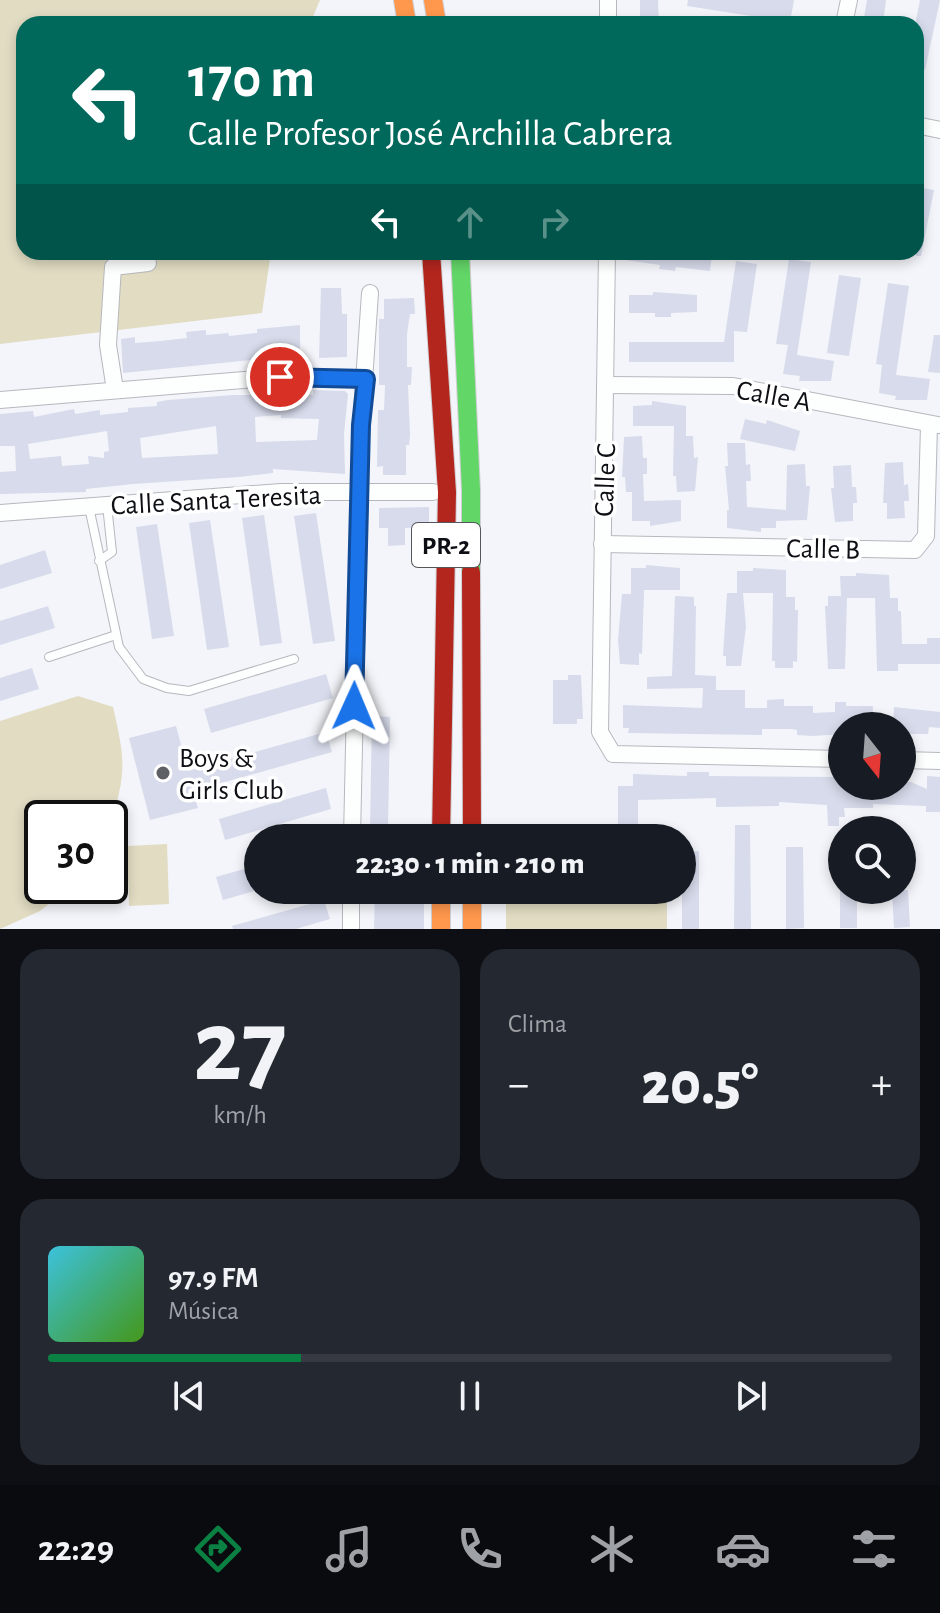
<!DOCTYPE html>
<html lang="es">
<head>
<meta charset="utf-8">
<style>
  :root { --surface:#171b24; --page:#242831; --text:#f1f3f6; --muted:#9ea1a6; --line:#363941; --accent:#0b8043 }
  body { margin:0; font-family:"Alegreya Sans",sans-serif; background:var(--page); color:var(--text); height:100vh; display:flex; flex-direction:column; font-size:30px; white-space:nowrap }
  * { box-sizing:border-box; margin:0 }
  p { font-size:26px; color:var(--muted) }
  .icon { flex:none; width:44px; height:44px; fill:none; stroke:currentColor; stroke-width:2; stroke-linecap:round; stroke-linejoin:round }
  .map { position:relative; height:929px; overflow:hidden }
  .panel { display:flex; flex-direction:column; gap:20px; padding:20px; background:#0d0f14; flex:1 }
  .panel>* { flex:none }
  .banner { position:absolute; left:16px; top:16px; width:908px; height:244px; border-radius:24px; box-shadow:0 4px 12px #0003; background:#00695c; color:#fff; overflow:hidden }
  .needle { width:52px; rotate:163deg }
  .tools { position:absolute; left:828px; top:712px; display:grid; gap:16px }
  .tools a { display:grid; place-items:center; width:88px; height:88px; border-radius:50%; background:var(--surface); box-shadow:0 4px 12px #0003; font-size:40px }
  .speed { position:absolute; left:24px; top:800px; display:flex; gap:16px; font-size:40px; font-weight:700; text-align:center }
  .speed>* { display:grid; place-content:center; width:104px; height:104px; border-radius:50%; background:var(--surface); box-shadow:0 4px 12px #0003; line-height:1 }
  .speed .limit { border:4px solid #111; border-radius:12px; background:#fff; color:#111 }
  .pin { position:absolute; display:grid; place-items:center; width:68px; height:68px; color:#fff; margin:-34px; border:4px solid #fff; border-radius:50%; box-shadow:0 2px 8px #0007 }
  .me { position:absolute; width:88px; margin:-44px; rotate:1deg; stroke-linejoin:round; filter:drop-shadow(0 0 6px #0008) }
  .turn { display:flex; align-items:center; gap:28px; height:168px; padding:0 40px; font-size:36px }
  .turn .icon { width:104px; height:104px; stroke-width:2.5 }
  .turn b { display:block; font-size:56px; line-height:68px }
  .lanes { display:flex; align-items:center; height:76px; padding:0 40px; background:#0003; justify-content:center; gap:40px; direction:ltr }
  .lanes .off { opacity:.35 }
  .big { font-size:60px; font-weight:800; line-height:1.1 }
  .panel .widget { flex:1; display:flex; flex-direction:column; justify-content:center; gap:12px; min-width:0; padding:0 28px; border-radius:24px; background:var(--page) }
  .panel .dial { align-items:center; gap:0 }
  .dial b { font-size:104px; line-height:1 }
  .song { display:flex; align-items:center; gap:24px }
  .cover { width:96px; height:96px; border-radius:12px; background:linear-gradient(135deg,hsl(190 70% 55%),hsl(100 70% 35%)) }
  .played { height:8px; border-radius:4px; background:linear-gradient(90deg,var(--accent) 30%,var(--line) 30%) }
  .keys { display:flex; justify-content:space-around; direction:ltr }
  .heat { display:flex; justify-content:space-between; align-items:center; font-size:44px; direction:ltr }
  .panel .tiles { flex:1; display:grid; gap:20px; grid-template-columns:1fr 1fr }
  .widget:last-child { grid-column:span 2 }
  .trip { position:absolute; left:244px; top:824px; width:452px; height:80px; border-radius:40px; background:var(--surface); box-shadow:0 4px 12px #0003; font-weight:800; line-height:80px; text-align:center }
  .menu { display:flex; height:128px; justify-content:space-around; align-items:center; background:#090b0e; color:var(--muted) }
  .menu .icon { width:56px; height:56px }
  .menu .on { color:var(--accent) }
  .menu b { font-size:36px; color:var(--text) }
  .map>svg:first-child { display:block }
  .green { fill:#e1dcc2 }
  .building { fill:#d7dbeb; fill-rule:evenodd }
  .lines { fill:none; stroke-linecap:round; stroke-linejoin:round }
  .lane-casing { stroke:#b6b8be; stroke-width:10 }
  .street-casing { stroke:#b6b8be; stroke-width:18 }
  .fast-casing { stroke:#d0d0d3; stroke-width:20 }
  .slow-casing { stroke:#d0d0d3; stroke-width:20 }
  .jam-casing { stroke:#d0d0d3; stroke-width:20 }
  .lane { stroke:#fdfefe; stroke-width:8 }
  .street { stroke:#fdfefe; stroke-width:16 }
  .fast { stroke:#63d668; stroke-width:18 }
  .slow { stroke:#ff974d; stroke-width:18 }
  .jam { stroke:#b3261e; stroke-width:18 }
  .route-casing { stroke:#114b97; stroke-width:20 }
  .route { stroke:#1a73e8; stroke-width:14 }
  .poi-dot { fill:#5e6065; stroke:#fff; stroke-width:3 }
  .labels { text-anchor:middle; stroke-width:7; stroke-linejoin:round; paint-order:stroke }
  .shield { fill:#fff; stroke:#56575b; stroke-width:2 }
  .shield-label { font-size:26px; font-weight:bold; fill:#0e0f15 }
  .street-label { font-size:28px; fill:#0e0f15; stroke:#fff }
  .poi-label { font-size:28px; fill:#0e0f15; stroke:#fff; text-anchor:start }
</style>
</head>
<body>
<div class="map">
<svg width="940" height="929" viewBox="0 0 940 929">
  <rect width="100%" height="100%" fill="#f4f5fa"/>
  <g class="green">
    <polygon points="0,0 320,0 310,24 24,24 24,252 271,252 262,313 0,344"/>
    <path d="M 78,696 L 113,707 C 125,759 127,773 110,824 L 110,818 L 42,818 L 42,886 L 71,886 L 40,911 L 0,929 L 0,721 Z"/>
    <polygon points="167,844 169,904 129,906 127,846"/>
    <rect x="506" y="890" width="161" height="39"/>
  </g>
  <g class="building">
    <polygon points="640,0 658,0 659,24 640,24"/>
    <polygon points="688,0 794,0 790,22 687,6"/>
    <polygon points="867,0 886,0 883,24 863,24"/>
    <polygon points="920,0 940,0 925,70 916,68 916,20"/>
    <polygon points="916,187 934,190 921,256 916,256"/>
    <polygon points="618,252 701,252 712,254 710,271 676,267 675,271 659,269 660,265 618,259"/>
    <polygon points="789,259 811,262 797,355 834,361 831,381 799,381 800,376 783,374 788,345 776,344"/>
    <polygon points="736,261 757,264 747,332 734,331 734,362 629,362 629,342 724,342"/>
    <polygon points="839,275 861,278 849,356 827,353"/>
    <polygon points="888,283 909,286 896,375 930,379 927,400 895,400 896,396 879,393 882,365 876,364"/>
    <polygon points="321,288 341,288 342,314 347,314 347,357 319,358"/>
    <polygon points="653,292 697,295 697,312 671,313 671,317 655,317 655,313 629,313 629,295 653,295"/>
    <polygon points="414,298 415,314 410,314 407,334 407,367 412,367 411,385 408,385 410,435 409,445 406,445 406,475 383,475 383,466 377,467 378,410 384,410 385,385 379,385 379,319 384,319 384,299"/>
    <polygon points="300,325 300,355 123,373 121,339 135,337 135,343 160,341 187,338 186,332 206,330 206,335 228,333 229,336 257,333 257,329"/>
    <polygon points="934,335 940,335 940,373 928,372"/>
    <path d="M 313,390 L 345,391 L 348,394 L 344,434 L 345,474 L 273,469 L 273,473 L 239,477 L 133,484 L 86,489 L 86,492 L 0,494 L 0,472 L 16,471 L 15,446 L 0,446 L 0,414 L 33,411 L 34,417 L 74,409 L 75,414 L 100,410 L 100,415 L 128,412 L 128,408 L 157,406 L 157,402 L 168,400 L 233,395 L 313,395 ZM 281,415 L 281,418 L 319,419 L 317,440 L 256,442 L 255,417 ZM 216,426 L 218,454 L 142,458 L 140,438 ZM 107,431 L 109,451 L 104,452 L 104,458 L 88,456 L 89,464 L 62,466 L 61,456 L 30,459 L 28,444 Z"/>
    <polygon points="652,401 686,406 686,436 693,436 694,458 698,457 695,491 677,492 676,476 673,476 674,426 633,426 633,406 652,405"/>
    <polygon points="745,419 766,424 767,420 800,431 795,451 740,439"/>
    <polygon points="642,436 643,458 647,458 647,474 643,474 644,501 681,500 681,521 650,526 650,521 632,521 632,492 626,492 625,477 622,477 624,437"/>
    <polygon points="727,443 745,443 746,465 750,464 751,481 746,481 747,507 786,510 787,465 805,464 806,486 810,486 807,520 776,521 776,528 761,528 761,532 727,528 727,510 729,510 725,466 728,466"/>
    <polygon points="903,462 904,485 908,484 909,501 904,501 905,518 887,519 887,503 883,503 885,463"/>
    <polygon points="851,465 852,487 856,487 857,503 853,503 853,521 835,522 831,488 834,488 833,466"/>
    <polygon points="429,507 429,527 405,528 405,545 388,546 388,528 379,528 379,508"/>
    <polygon points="316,513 335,641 313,644 294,516"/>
    <polygon points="264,515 282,643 260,646 242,518"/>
    <polygon points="210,520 229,647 207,650 189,523"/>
    <polygon points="157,524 174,636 152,639 136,527"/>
    <polygon points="45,550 52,573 0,589 0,565"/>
    <polygon points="646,565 680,568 680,590 644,590 642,654 639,653 639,665 620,664 618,640 622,594 631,594 631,568 646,568"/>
    <polygon points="753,568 786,570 786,597 795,597 795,610 798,610 797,662 793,661 793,668 775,668 775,661 772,661 773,593 737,593 737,571 753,571"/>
    <polygon points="856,573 889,575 890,598 898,598 898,611 901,611 902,644 927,644 927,638 940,638 940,664 898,664 898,671 877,671 875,598 847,598 845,669 828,669 825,606 828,606 828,596 841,596 840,576 856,576"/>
    <polygon points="727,593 743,593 746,627 741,666 726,666 726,656 723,656"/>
    <polygon points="675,596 694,597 694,606 696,606 695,675 716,676 716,690 745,690 745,708 767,708 767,700 784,699 784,706 813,706 813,713 835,712 835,702 846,702 846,706 873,706 872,726 842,726 842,734 813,736 797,735 797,730 792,729 762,729 762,735 628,733 629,728 623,728 623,705 702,708 703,688 647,689 647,677 672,676"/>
    <polygon points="48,606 55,628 0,645 0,621"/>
    <polygon points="32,668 39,689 0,701 0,678"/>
    <polygon points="326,674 333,698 211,733 204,709"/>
    <polygon points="568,675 581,675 583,719 577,719 577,724 553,724 553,680 568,680"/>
    <polygon points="894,707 940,712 940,728 929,727 928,734 903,734 902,726 893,726"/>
    <polygon points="372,716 390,717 388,829 370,829"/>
    <polygon points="176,726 188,771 326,732 332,752 193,791 198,808 150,820 129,738"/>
    <polygon points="687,772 709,772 709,776 842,777 842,786 904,786 904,782 911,782 927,789 927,776 940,777 940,812 926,812 926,806 873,804 873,808 844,808 845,817 839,817 839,826 828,826 827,805 779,802 779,806 716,807 716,798 638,800 638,838 618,838 618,786 633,786 633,774 687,776"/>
    <polygon points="326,788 331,809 225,840 219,819"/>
    <polygon points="735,825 750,825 751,929 734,929"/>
    <polygon points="786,847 803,847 804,928 786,929"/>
    <polygon points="699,851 699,929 682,929 682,852"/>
    <polygon points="258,865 258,890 223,900 216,877"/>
    <polygon points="375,890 424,890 424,929 374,929"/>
    <rect x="840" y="890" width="17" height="38"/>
    <polygon points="892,890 908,890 910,927 894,928"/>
    <polygon points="324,900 330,919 296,929 233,929 232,926"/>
  </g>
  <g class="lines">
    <defs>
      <g id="lane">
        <polyline points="89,507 119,647 143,679 167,688 189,691 294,659"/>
        <polyline points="99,561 112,552 107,505"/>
        <polyline points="49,657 116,635"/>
      </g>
      <g id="street">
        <polyline points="608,24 608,0"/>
        <polyline points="844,24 849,0"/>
        <polyline points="916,125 940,130"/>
        <polyline points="607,252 600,732 613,754 842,759"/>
        <polyline points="607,385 733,386 938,425"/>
        <polyline points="115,390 108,345 113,267 148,263"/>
        <polyline points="0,400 280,377 366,379"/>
        <polyline points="0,513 281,492 433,492"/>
        <polyline points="602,544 915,550 926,536 929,425"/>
        <polyline points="902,760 940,761"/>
        <polyline points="352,838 361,425 370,293"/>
        <polyline points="351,929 351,890"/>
      </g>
      <polyline id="fast" points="460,252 471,491 471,572"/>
      <g id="slow">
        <polyline points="403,0 407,24"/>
        <polyline points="433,0 437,24"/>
        <polyline points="441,890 441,929"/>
        <polyline points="472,890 472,929"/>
      </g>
      <g id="jam">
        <polyline points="431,252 447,492 441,838"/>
        <polyline points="471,572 472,838"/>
      </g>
    </defs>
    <use href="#lane" class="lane-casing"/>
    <use href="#street" class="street-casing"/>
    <use href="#fast" class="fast-casing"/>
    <use href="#slow" class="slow-casing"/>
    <use href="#jam" class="jam-casing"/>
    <use href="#lane" class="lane"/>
    <use href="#street" class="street"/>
    <use href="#fast" class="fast"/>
    <use href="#slow" class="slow"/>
    <use href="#jam" class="jam"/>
  </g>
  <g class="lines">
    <defs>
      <polyline id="route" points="280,377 366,379 361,425 354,706"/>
    </defs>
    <use href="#route" class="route-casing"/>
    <use href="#route" class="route"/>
  </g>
  <circle class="poi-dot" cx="163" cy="773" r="8"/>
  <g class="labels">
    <rect class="shield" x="412" y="523" width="68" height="44" rx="6"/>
    <g class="shield-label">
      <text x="446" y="554">PR-2</text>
    </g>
    <g class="street-label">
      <text transform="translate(774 395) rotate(10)" y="10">Calle A</text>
      <text transform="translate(604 480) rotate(-88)" y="10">Calle C</text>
      <text transform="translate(216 499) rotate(-3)" y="10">Calle Santa Teresita</text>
      <text transform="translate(823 548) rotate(1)" y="10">Calle B</text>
    </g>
    <g class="poi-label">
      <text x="179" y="767">Boys &amp;<tspan x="179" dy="32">Girls Club</tspan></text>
    </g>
  </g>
</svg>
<div class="tools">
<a><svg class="needle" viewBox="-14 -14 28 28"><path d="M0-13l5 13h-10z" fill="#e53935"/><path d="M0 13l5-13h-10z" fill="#9ea1a6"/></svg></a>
<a><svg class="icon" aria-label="search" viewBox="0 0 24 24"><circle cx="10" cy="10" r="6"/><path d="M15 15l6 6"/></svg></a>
</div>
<div class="speed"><div class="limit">30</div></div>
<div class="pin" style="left:280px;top:377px;background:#d93025"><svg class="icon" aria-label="arrive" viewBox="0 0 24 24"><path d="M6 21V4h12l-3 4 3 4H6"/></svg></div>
<svg class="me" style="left:354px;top:706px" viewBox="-20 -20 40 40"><path d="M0-17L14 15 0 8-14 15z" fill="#1a73e8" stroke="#fff" stroke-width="4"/></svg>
<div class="trip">22:30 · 1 min · 210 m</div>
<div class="banner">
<div class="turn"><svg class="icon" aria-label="left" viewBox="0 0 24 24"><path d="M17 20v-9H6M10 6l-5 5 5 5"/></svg><div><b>170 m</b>Calle Profesor José Archilla Cabrera</div></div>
<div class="lanes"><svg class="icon" aria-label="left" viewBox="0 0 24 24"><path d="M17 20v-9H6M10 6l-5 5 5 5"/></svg><svg class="icon off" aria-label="ahead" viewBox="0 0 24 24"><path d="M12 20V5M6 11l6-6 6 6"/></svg><svg class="icon off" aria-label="right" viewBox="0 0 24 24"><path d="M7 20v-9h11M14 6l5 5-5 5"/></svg></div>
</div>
</div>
<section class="panel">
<div class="tiles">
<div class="widget dial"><b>27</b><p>km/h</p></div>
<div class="widget"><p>Clima</p>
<div class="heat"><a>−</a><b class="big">20.5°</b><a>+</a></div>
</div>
<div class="widget">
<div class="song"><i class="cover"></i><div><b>97.9 FM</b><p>Música</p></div></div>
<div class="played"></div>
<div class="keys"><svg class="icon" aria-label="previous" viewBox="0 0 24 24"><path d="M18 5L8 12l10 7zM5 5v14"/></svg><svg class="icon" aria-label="pause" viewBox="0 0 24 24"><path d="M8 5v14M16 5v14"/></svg><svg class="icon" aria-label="next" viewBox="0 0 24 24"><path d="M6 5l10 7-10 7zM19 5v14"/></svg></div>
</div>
</div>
</section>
<nav class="menu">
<b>22:29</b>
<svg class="icon on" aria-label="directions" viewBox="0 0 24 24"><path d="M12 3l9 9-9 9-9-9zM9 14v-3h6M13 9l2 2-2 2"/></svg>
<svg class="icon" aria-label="music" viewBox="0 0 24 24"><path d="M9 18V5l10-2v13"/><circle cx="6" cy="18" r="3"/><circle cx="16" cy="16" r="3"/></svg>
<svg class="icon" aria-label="phone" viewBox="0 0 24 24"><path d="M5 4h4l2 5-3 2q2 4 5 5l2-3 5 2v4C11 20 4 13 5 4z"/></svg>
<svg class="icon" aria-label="climate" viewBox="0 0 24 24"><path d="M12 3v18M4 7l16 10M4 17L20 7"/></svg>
<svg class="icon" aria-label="car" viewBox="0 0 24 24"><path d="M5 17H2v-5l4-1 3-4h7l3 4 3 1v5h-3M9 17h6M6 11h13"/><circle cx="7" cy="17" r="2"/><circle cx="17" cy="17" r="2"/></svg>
<svg class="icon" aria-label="filters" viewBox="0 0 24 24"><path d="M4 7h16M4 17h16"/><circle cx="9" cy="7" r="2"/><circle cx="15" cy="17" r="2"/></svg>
</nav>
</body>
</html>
